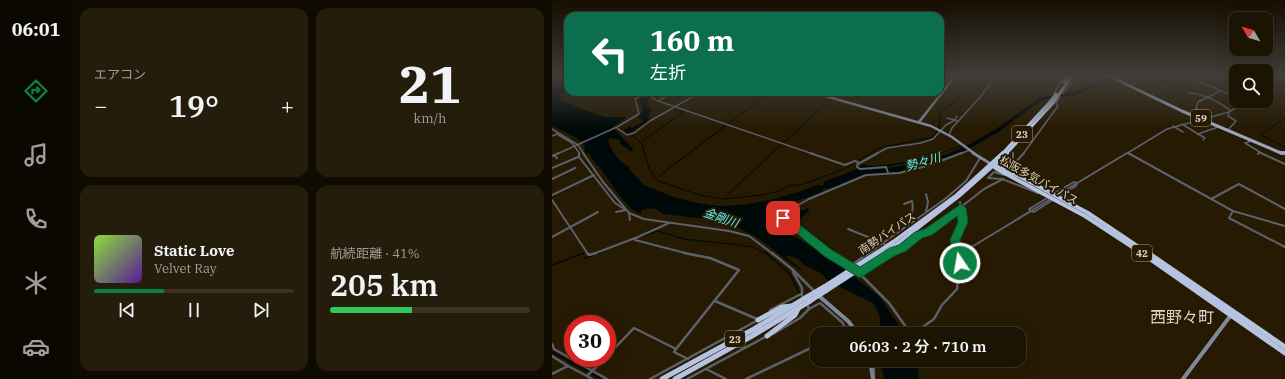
<!DOCTYPE html>
<html lang="ja">
<head>
<meta charset="utf-8">
<style>
  :root { --surface:#1c1402; --page:#251d0c; --text:#f1f3f6; --muted:#a09e99; --line:#3a3324; --accent:#0b8043 }
  body { margin:0; font-family:"IBM Plex Serif","Noto Sans JP",serif; background:var(--page); color:var(--text); height:100vh; display:flex; flex-direction:column; font-size:15px; white-space:nowrap }
  * { box-sizing:border-box; margin:0 }
  p { font-size:13px; color:var(--muted) }
  .icon { flex:none; width:22px; height:22px; fill:none; stroke:currentColor; stroke-width:2; stroke-linecap:round; stroke-linejoin:round }
  .map { position:relative; flex:1; overflow:hidden }
  .details { display:flex; flex-direction:column; gap:8px; padding:8px; background:#0f0b01; width:480px }
  .details>* { flex:none }
  .guide { position:absolute; left:12px; top:12px; width:380px; height:84px; border-radius:12px; box-shadow:0 4px 16px #0002,0 0 0 1px var(--line); background:#0b6e4f; color:#fff; overflow:hidden }
  .needle { width:26px; rotate:308deg }
  .fabs { position:absolute; left:677px; top:12px; display:grid; gap:8px }
  .fabs a { display:grid; place-items:center; width:44px; height:44px; border-radius:8px; background:var(--surface); box-shadow:0 4px 16px #0002,0 0 0 1px var(--line); font-size:20px }
  .speed { position:absolute; left:12px; top:315px; display:flex; gap:8px; font-size:20px; font-weight:700; text-align:center }
  .speed>* { display:grid; place-content:center; width:52px; height:52px; border-radius:50%; background:var(--surface); box-shadow:0 4px 16px #0002,0 0 0 1px var(--line); line-height:1 }
  .speed .limit { border:6px solid #d22; background:#fff; color:#111 }
  .pin { position:absolute; display:grid; place-items:center; width:34px; height:34px; color:#fff; margin:-17px; border-radius:8px; box-shadow:0 2px 6px #0006 }
  .me { position:absolute; width:44px; margin:-22px; rotate:348deg; stroke-linejoin:round; filter:drop-shadow(0 0 3px #0008) }
  .turn { display:flex; align-items:center; gap:14px; height:84px; padding:0 20px; font-size:18px }
  .turn .icon { width:52px; height:52px; stroke-width:2.5 }
  .turn b { display:block; font-size:28px; line-height:34px }
  .big { font-size:30px; font-weight:600; line-height:1.1 }
  .details .card { flex:1; display:flex; flex-direction:column; justify-content:center; gap:6px; min-width:0; padding:0 14px; border-radius:12px; background:var(--page) }
  .details .dial { align-items:center; gap:0 }
  .dial b { font-size:52px; line-height:1 }
  .song { display:flex; align-items:center; gap:12px }
  .cover { width:48px; height:48px; border-radius:6px; background:linear-gradient(135deg,hsl(90 70% 55%),hsl(270 70% 35%)) }
  .played { height:4px; border-radius:2px; background:linear-gradient(90deg,var(--accent) 35%,var(--line) 35%) }
  .keys { display:flex; justify-content:space-around; direction:ltr }
  .heat { display:flex; justify-content:space-between; align-items:center; font-size:22px; direction:ltr }
  .charge { height:6px; border-radius:3px; background:linear-gradient(90deg,#34c759 41%,var(--line) 0) }
  .details .tiles { flex:1; display:grid; gap:8px; grid-template-columns:repeat(2,1fr) }
  .trip { position:absolute; left:258px; top:327px; width:216px; height:40px; border-radius:12px; background:var(--surface); box-shadow:0 4px 16px #0002,0 0 0 1px var(--line); font-weight:600; line-height:40px; text-align:center }
  main { display:flex; flex:1; min-height:0 }
  .tab-bar { display:flex; flex-direction:column; width:72px; justify-content:space-around; align-items:center; background:#0b0801; color:var(--muted) }
  .tab-bar .icon { width:28px; height:28px }
  .tab-bar .selected { color:var(--accent) }
  .tab-bar b { font-size:18px; color:var(--text) }
  .map>svg:first-child { display:block }
  .water { fill:#000909 }
  .lines { fill:none; stroke-linecap:round; stroke-linejoin:round }
  .stream-far1 { stroke:#000909; stroke-width:1 }
  .stream { stroke:#000909; stroke-width:1.5 }
  .river-far1 { stroke:#000909; stroke-width:3.5 }
  .river { stroke:#000909; stroke-width:4.5 }
  .street-far2 { stroke:#5c616c; stroke-width:1.5 }
  .street-far1 { stroke:#5c616c; stroke-width:2 }
  .street { stroke:#5c616c; stroke-width:2.5 }
  .secondary-far2 { stroke:#80899b; stroke-width:2.5 }
  .secondary-far1 { stroke:#80899b; stroke-width:3 }
  .secondary { stroke:#80899b; stroke-width:4 }
  .primary-far1 { stroke:#9ca7bf; stroke-width:3 }
  .primary { stroke:#9ca7bf; stroke-width:3.5 }
  .highway-far2 { stroke:#b6c3e0; stroke-width:3 }
  .highway-far1 { stroke:#b6c3e0; stroke-width:4 }
  .highway { stroke:#b6c3e0; stroke-width:5 }
  .highway-bridge-far2 { stroke:#b6c3e0; stroke-width:3 }
  .highway-bridge-far1 { stroke:#b6c3e0; stroke-width:4 }
  .highway-bridge { stroke:#b6c3e0; stroke-width:5 }
  .route { fill:#0b8043; stroke:#07532c }
  .labels { text-anchor:middle; stroke-width:4; stroke-linejoin:round; paint-order:stroke }
  .shield { fill:#261a02; stroke:#a59c8a; stroke-width:1 }
  .shield-label { font-size:10px; font-weight:bold; fill:#dbd3c5 }
  .street-label { font-size:11px; fill:#dbd3c5; stroke:#261a02 }
  .water-label { font-size:12px; font-style:italic; fill:#60f2f5; stroke:#261a02 }
  .near-quarter-label { font-size:16px; fill:#dbd3c5; stroke:#261a02 }
</style>
</head>
<body>
<main>
<nav class="tab-bar">
<b>06:01</b>
<svg class="icon selected" aria-label="directions" viewBox="0 0 24 24"><path d="M12 3l9 9-9 9-9-9zM9 14v-3h6M13 9l2 2-2 2"/></svg>
<svg class="icon" aria-label="music" viewBox="0 0 24 24"><path d="M9 18V5l10-2v13"/><circle cx="6" cy="18" r="3"/><circle cx="16" cy="16" r="3"/></svg>
<svg class="icon" aria-label="phone" viewBox="0 0 24 24"><path d="M5 4h4l2 5-3 2q2 4 5 5l2-3 5 2v4C11 20 4 13 5 4z"/></svg>
<svg class="icon" aria-label="climate" viewBox="0 0 24 24"><path d="M12 3v18M4 7l16 10M4 17L20 7"/></svg>
<svg class="icon" aria-label="car" viewBox="0 0 24 24"><path d="M5 17H2v-5l4-1 3-4h7l3 4 3 1v5h-3M9 17h6M6 11h13"/><circle cx="7" cy="17" r="2"/><circle cx="17" cy="17" r="2"/></svg>
</nav>
<section class="details">
<div class="tiles">
<div class="card"><p>エアコン</p>
<div class="heat"><a>−</a><b class="big">19°</b><a>+</a></div>
</div>
<div class="card dial"><b>21</b><p>km/h</p></div>
<div class="card">
<div class="song"><i class="cover"></i><div><b>Static Love</b><p>Velvet Ray</p></div></div>
<div class="played"></div>
<div class="keys"><svg class="icon" aria-label="previous" viewBox="0 0 24 24"><path d="M18 5L8 12l10 7zM5 5v14"/></svg><svg class="icon" aria-label="pause" viewBox="0 0 24 24"><path d="M8 5v14M16 5v14"/></svg><svg class="icon" aria-label="next" viewBox="0 0 24 24"><path d="M6 5l10 7-10 7zM19 5v14"/></svg></div>
</div>
<div class="card"><p>航続距離 · 41%</p><b class="big">205 km</b><div class="charge"></div></div>
</div>
</section>
<div class="map">
<svg width="733" height="379" viewBox="0 0 733 379">
  <rect width="100%" height="100%" fill="#261a02"/>
  <g class="water">
    <path d="M 0,75 L 16,75 L 16,92 L 32,92 L 10,93 L 7,95 L 10,98 L 5,99 L 52,117 L 75,117 L 57,130 L 58,131 L 62,129 L 82,150 L 78,151 L 74,147 L 72,147 L 67,142 L 69,140 L 58,138 L 56,141 C 59,150 69,165 78,167 L 77,169 L 92,185 L 122,197 L 146,203 L 166,206 L 190,205 L 218,200 L 246,192 L 267,184 L 271,191 L 270,192 L 233,205 L 232,206 C 242,212 244,213 256,208 L 257,211 L 244,222 L 299,263 L 297,264 L 236,218 L 235,215 L 238,212 L 223,207 L 212,210 L 212,211 L 228,219 L 242,231 L 239,234 L 240,236 C 247,239 254,243 261,246 C 267,248 267,254 274,255 L 327,296 L 353,334 L 327,334 C 330,323 328,312 321,303 L 276,281 L 269,273 L 252,265 L 246,259 L 235,255 L 234,257 L 249,269 L 249,271 L 203,236 L 172,221 L 111,214 C 106,208 96,207 89,211 L 89,215 C 73,207 60,185 50,170 C 46,165 39,160 38,154 L 33,152 L 32,146 L 33,145 L 31,144 L 34,142 L 32,140 L 29,141 L 12,131 L 0,126 Z"/>
    <polygon points="91,95 98,98 94,104 100,110 96,116 97,120 76,134 72,130 77,128 76,126 80,128 92,121 85,117 91,112 87,99"/>
    <path d="M 410,145 L 411,146 L 363,162 L 314,170 C 351,167 378,162 412,147 L 415,149 L 377,164 L 346,172 L 318,174 L 308,176 L 275,190 L 271,182 L 305,169 L 311,164 L 317,166 C 350,165 379,157 410,145 Z"/>
    <polygon points="328,360 364,360 367,379 332,379"/>
  </g>
  <g class="lines">
    <g class="stream-far1">
      <polyline points="669,75 679,75"/>
      <polyline points="714,76 722,79"/>
      <polyline points="282,97 287,92"/>
      <polyline points="733,118 709,135 733,147"/>
      <polyline points="176,124 218,92"/>
      <polyline points="80,135 90,144 97,169 106,181 147,195 172,199 210,195 227,191 239,185 249,185 292,169 327,148 381,137 387,128 388,114 394,108 407,100 408,93 415,88 415,79 420,75"/>
      <polyline points="89,142 132,112 122,109 151,92"/>
      <polyline points="232,143 279,99"/>
      <polyline points="107,176 173,126"/>
      <polyline points="174,196 229,145"/>
      <polyline points="89,237 106,231 132,239 187,245 200,247 216,254"/>
      <polyline points="45,254 51,251"/>
    </g>
    <g class="stream">
      <polyline points="214,253 238,274 247,293"/>
      <polyline points="44,254 47,253"/>
      <polyline points="33,258 41,255"/>
      <polyline points="0,265 32,253"/>
      <polyline points="0,352 49,379"/>
    </g>
    <g class="river-far1">
      <polyline points="593,75 609,82 621,75"/>
      <polyline points="411,150 446,130 487,100 500,96 521,94 568,75"/>
    </g>
    <polyline class="river" points="263,190 279,184"/>
    <g class="street-far2">
      <polyline points="632,75 684,97"/>
      <polyline points="714,87 729,75"/>
      <polyline points="103,92 111,98"/>
      <polyline points="122,92 106,101 261,154"/>
      <polyline points="94,93 105,101"/>
      <polyline points="502,93 513,75"/>
      <polyline points="511,93 520,83 524,75"/>
      <path d="M 636,93 C 651,93 667,102 679,111"/>
      <polyline points="395,118 403,120 405,116"/>
      <polyline points="651,118 644,108 646,102 668,91"/>
      <polyline points="630,124 646,134 666,127"/>
      <polyline points="621,126 631,132"/>
      <polyline points="65,128 75,135 82,133 98,121 149,92"/>
      <polyline points="0,129 26,145 32,154"/>
      <polyline points="676,130 684,121 676,116 677,112"/>
      <polyline points="646,134 653,138 651,140"/>
      <polyline points="397,135 400,128 430,95 444,75"/>
      <polyline points="0,136 5,134 20,143 28,154"/>
      <polyline points="699,141 693,143 708,152 706,154"/>
      <polyline points="576,153 578,154"/>
      <polyline points="709,153 711,154"/>
      <polyline points="5,154 65,127 87,114 83,99 96,92"/>
      <polyline points="324,154 335,148 369,143 381,139 394,125 403,120 405,121"/>
      <polyline points="407,154 418,150"/>
      <polyline points="471,154 506,106 504,103 508,97"/>
      <polyline points="574,154 615,129 677,112 695,101"/>
    </g>
    <g class="street-far1">
      <polyline points="27,153 27,157 63,203 74,210 64,212"/>
      <polyline points="31,153 51,182 77,213 92,219 177,231 197,236 221,254"/>
      <polyline points="258,153 293,165 303,161 306,162 305,167 308,169 334,167 336,173"/>
      <polyline points="461,153 461,165"/>
      <polyline points="576,153 681,211 733,226"/>
      <polyline points="709,153 733,164"/>
      <polyline points="706,154 707,153"/>
      <polyline points="2,155 5,158"/>
      <polyline points="0,156 7,153"/>
      <polyline points="306,164 326,153"/>
      <polyline points="0,168 26,157"/>
      <polyline points="470,176 470,174 461,165 472,153"/>
      <polyline points="436,178 450,179 486,193"/>
      <polyline points="436,178 442,172 452,175 453,173"/>
      <polyline points="0,179 23,168"/>
      <polyline points="374,194 376,202 374,212"/>
      <polyline points="501,194 522,182 525,183"/>
      <polyline points="507,194 575,153"/>
      <polyline points="0,195 42,175"/>
      <polyline points="507,196 524,186 525,183"/>
      <polyline points="659,199 687,184 733,209"/>
      <polyline points="0,200 36,254"/>
      <path d="M 352,204 L 360,201 C 363,214 357,214 357,225"/>
      <polyline points="479,211 482,212 502,199"/>
      <polyline points="479,211 477,209 497,197"/>
      <polyline points="681,211 677,218 733,247"/>
      <polyline points="77,213 78,220"/>
      <polyline points="296,229 331,243 316,254"/>
      <polyline points="0,237 46,212"/>
      <polyline points="82,238 83,240 137,254"/>
      <polyline points="335,246 331,243 393,199 414,181 428,158"/>
      <polyline points="339,249 343,252 367,235 377,232 432,189 451,179"/>
      <polyline points="41,254 86,237 117,223"/>
      <polyline points="277,254 232,220 232,216 239,209 257,199 314,175 347,173 375,166 410,153"/>
      <polyline points="337,254 341,251"/>
      <polyline points="407,254 403,240 411,220 408,202"/>
      <polyline points="408,254 497,200"/>
    </g>
    <g class="street">
      <polyline points="35,253 37,255 44,253"/>
      <polyline points="220,253 240,269 263,292"/>
      <polyline points="275,253 300,267"/>
      <polyline points="407,254 409,253"/>
      <polyline points="298,266 317,253"/>
      <polyline points="305,271 337,303 359,334"/>
      <polyline points="241,272 250,288 250,296"/>
      <polyline points="308,273 339,253"/>
      <polyline points="163,301 205,319"/>
      <polyline points="257,309 268,303 291,323 292,327"/>
      <polyline points="218,310 249,294"/>
      <polyline points="221,334 248,318 257,309 256,306"/>
      <polyline points="280,334 292,327 299,334"/>
      <polyline points="361,334 382,319 390,305 405,289 408,258 406,253"/>
      <polyline points="0,344 2,349 55,379"/>
      <polyline points="124,349 187,270 158,258 132,253"/>
      <polyline points="0,356 16,366"/>
      <polyline points="55,356 82,328 124,349 122,352 136,359"/>
      <polyline points="322,360 322,378"/>
      <polyline points="154,369 174,379"/>
      <polyline points="0,374 16,366 35,376 53,358"/>
      <polyline points="35,376 40,379"/>
      <polyline points="98,379 206,320"/>
      <polyline points="135,379 215,336"/>
      <polyline points="194,379 265,345"/>
    </g>
    <g class="secondary-far2">
      <polyline points="259,92 379,126 400,137 423,154"/>
      <polyline points="367,122 404,75"/>
    </g>
    <polyline class="secondary-far1" points="421,153 439,164"/>
    <g class="secondary">
      <polyline points="267,296 296,321 306,334"/>
      <polyline points="318,360 321,379"/>
      <polyline points="631,379 679,315"/>
    </g>
    <polyline class="primary-far1" points="555,75 630,111 729,153 733,153"/>
    <polyline class="primary" points="729,153 733,153"/>
    <g class="highway-far2">
      <polyline points="512,82 517,75"/>
      <polyline points="515,83 520,75"/>
      <polyline points="450,154 498,102"/>
      <polyline points="454,154 501,103"/>
    </g>
    <g class="highway-far1">
      <polyline points="439,164 445,169 533,216 591,254"/>
      <polyline points="440,164 469,177 536,213 597,254"/>
      <polyline points="341,242 405,195 451,153"/>
      <polyline points="345,244 408,195 455,153"/>
    </g>
    <g class="highway">
      <polyline points="590,253 733,353"/>
      <polyline points="596,253 733,347"/>
      <polyline points="255,297 272,287"/>
      <polyline points="258,301 275,290"/>
      <polyline points="206,320 230,307 240,306"/>
      <polyline points="215,336 243,315 246,309"/>
    </g>
    <g class="highway-bridge-far2">
      <polyline points="498,102 504,94"/>
      <polyline points="501,103 515,83"/>
    </g>
    <g class="highway-bridge-far1">
      <polyline points="323,254 341,242"/>
      <polyline points="331,254 345,244"/>
    </g>
    <g class="highway-bridge">
      <polyline points="272,287 325,253"/>
      <polyline points="275,290 332,253"/>
      <polyline points="110,379 202,329 255,297"/>
      <polyline points="123,379 200,336 258,301"/>
    </g>
  </g>
  <linearGradient id="sky" x2="0" y2="1"><stop stop-color="#150e01"/><stop offset="0.59" stop-color="#413e39"/><stop offset="1" stop-color="#413e39" stop-opacity="0"/></linearGradient>
  <rect width="733" height="128" fill="url(#sky)"/>
  <polygon class="route" points="409,204 414,208 416,222 408,240 413,263 411,266 408,267 404,266 398,240 406,222 405,216 380,235 370,238 354,251 342,256 308,278 272,256 226,218 228,215 235,215 280,250 308,267 338,248 347,245 363,232 373,229"/>
  <g class="labels">
    <g class="shield">
      <rect x="639" y="110" width="20" height="16" rx="3"/>
      <rect x="460" y="126" width="20" height="16" rx="3"/>
      <rect x="580" y="245" width="20" height="16" rx="3"/>
      <rect x="173" y="331" width="20" height="16" rx="3"/>
    </g>
    <g class="shield-label">
      <text x="649" y="122">59</text>
      <text x="470" y="138">23</text>
      <text x="590" y="257">42</text>
      <text x="183" y="343">23</text>
    </g>
    <g class="street-label">
      <text transform="translate(487 180) rotate(29)" y="4">松阪多気バイパス</text>
      <text transform="translate(335 233) rotate(-34)" y="4">南勢バイパス</text>
    </g>
    <g class="water-label">
      <text transform="translate(371 162) rotate(-16)" y="4">勢々川</text>
      <text transform="translate(169 218) rotate(19)" y="4">金剛川</text>
    </g>
    <g class="near-quarter-label">
      <text x="630" y="323">西野々町</text>
    </g>
  </g>
</svg>
<div class="fabs">
<a><svg class="needle" viewBox="-14 -14 28 28"><path d="M0-13l5 13h-10z" fill="#e53935"/><path d="M0 13l5-13h-10z" fill="#a09e99"/></svg></a>
<a><svg class="icon" aria-label="search" viewBox="0 0 24 24"><circle cx="10" cy="10" r="6"/><path d="M15 15l6 6"/></svg></a>
</div>
<div class="speed"><div class="limit">30</div></div>
<div class="pin" style="left:231px;top:218px;background:#d93025"><svg class="icon" aria-label="arrive" viewBox="0 0 24 24"><path d="M6 21V4h12l-3 4 3 4H6"/></svg></div>
<svg class="me" style="left:408px;top:263px" viewBox="-20 -20 40 40"><circle r="17" fill="#0b8043" stroke="#fff" stroke-width="3"/><path d="M0-11L8 9 0 5-8 9z" fill="#fff"/></svg>
<div class="trip">06:03 · 2 分 · 710 m</div>
<div class="guide">
<div class="turn"><svg class="icon" aria-label="left" viewBox="0 0 24 24"><path d="M17 20v-9H6M10 6l-5 5 5 5"/></svg><div><b>160 m</b>左折</div></div>
</div>
</div>
</main>
</body>
</html>
